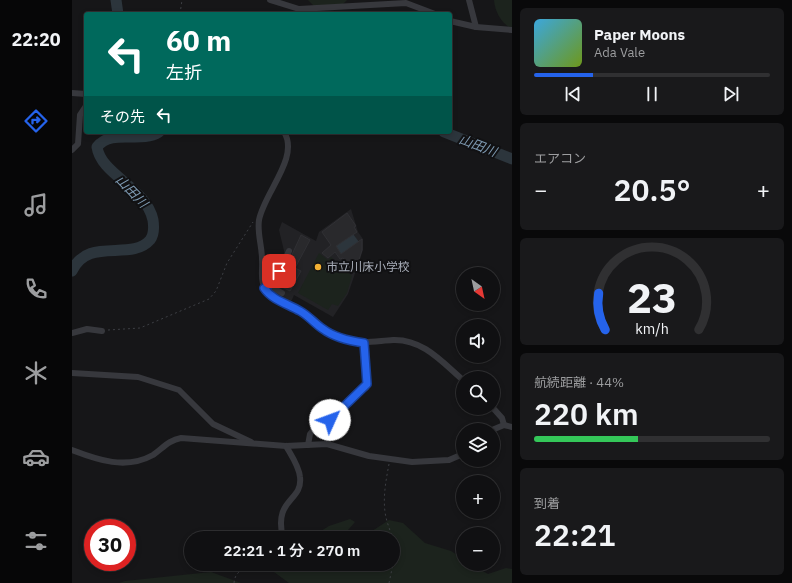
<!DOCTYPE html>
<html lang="ja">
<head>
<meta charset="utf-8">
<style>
  :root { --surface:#101012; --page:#19191b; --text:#f1f3f6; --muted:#9c9d9f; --line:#303032; --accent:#2563eb }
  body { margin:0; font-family:"IBM Plex Sans","Noto Sans JP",sans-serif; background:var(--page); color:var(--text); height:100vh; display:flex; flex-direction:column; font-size:15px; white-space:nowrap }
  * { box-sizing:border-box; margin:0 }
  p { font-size:13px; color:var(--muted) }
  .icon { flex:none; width:22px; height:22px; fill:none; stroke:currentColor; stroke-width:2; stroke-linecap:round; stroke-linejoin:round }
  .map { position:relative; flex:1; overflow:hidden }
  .details { display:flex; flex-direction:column; gap:8px; padding:8px; background:#09090a; width:280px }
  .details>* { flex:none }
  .top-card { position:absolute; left:12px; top:12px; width:368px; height:122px; border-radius:4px; box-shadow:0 2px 6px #0003,0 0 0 1px var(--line); background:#00695c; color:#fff; overflow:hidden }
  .needle { width:26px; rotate:147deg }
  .fabs { position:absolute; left:384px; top:267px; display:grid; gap:8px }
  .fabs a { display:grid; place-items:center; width:44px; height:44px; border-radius:50%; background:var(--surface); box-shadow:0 2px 6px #0003,0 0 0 1px var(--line); font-size:20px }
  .speed { position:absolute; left:12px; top:519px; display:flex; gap:8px; font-size:20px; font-weight:700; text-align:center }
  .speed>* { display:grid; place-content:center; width:52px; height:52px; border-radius:50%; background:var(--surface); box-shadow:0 2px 6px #0003,0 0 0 1px var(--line); line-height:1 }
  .speed .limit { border:6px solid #d22; background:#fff; color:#111 }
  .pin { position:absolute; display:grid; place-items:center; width:34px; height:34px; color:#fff; margin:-17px; border-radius:8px; box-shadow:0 2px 6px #0006 }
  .me { position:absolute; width:44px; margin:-22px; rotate:47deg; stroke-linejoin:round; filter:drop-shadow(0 0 3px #0008) }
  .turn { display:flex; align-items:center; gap:14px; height:84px; padding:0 16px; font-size:18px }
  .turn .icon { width:52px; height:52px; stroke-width:2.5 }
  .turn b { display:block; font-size:28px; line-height:34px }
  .then { display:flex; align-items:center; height:38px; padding:0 16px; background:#0003; gap:8px; font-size:15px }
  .big { font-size:30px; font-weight:600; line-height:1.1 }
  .details .card { flex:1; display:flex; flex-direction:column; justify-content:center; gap:6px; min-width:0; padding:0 14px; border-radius:6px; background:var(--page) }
  .details .dial { align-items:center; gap:0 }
  .dial svg { height:104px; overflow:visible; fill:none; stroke:var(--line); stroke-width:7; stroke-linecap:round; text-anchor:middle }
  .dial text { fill:var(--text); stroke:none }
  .song { display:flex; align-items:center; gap:12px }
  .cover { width:48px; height:48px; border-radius:6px; background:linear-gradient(135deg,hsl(200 70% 55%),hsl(80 70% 35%)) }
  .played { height:4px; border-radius:2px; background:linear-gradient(90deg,var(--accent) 25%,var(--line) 25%) }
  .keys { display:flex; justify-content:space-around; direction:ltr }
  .heat { display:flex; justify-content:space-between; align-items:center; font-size:22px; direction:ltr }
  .charge { height:6px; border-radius:3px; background:linear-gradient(90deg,#34c759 44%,var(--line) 0) }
  .trip { position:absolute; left:112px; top:531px; width:216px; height:40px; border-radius:20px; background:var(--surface); box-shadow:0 2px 6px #0003,0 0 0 1px var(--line); font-weight:600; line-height:40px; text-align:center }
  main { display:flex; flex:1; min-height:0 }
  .tabs { display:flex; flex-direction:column; width:72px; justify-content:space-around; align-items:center; background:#060607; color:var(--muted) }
  .tabs .icon { width:28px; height:28px }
  .tabs .current { color:var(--accent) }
  .tabs b { font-size:18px; color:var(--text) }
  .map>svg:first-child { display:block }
  .built { fill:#222225 }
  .green { fill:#1c231d }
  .water { fill:#2c353c }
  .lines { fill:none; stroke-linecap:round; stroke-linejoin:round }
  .river { stroke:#2c353c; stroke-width:11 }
  .building { fill:#29292c; stroke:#303034 }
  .path { stroke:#3d3f44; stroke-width:1; stroke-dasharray:2 3; stroke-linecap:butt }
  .minor { stroke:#37383d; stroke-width:6 }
  .route-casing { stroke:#184099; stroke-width:10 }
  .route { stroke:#2563eb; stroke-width:7 }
  .poi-dot { fill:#f2b134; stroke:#111113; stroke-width:1.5 }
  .labels { text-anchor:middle; stroke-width:4; stroke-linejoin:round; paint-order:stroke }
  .poi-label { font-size:12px; fill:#a8adb8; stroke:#111113; text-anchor:start }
  .water-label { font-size:13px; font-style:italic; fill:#7f9bb3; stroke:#111113 }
</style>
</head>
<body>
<main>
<nav class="tabs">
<b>22:20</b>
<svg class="icon current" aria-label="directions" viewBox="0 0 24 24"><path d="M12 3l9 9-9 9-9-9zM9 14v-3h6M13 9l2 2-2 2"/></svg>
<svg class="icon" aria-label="music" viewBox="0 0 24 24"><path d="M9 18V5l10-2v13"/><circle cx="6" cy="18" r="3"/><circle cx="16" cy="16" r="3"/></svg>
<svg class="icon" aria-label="phone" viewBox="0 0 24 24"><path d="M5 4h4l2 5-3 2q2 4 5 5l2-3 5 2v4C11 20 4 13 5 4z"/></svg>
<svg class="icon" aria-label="climate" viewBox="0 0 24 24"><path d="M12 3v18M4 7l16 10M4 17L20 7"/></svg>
<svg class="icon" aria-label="car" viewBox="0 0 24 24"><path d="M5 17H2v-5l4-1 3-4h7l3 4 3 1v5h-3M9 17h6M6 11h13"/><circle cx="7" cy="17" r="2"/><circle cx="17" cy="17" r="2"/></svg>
<svg class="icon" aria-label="filters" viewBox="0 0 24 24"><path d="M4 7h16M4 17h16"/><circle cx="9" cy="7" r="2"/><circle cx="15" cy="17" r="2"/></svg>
</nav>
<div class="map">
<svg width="440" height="583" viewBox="0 0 440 583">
  <rect width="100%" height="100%" fill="#161618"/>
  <polygon class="built" points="279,209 286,232 291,239 291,250 276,294 261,317 222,295 218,304 199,293 195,288 203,279 213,255 207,230 210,222 244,241 247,232"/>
  <g class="green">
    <polygon points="236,0 275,0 266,9 242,6"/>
    <path d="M 422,0 L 440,0 L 440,29 C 429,23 423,12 422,0 Z"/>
    <polygon points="247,253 256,260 259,257 280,276 275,293 266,306 260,304 256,310 226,293"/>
    <polygon points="278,519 283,522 276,530 281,538 238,538 257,526"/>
    <polygon points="317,520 331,523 353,543 379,551 391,559 391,564 398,564 416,574 434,568 440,569 440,583 217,583 202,572 207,564 321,564 321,538 282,538 294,535"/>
    <polygon points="139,572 169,583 47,583 53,581"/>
  </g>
  <polygon class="water" points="281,234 287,242 269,254 264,246"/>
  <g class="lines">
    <g class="river">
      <polyline points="44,0 46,14"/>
      <polyline points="372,132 440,159"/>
      <path d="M 0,271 C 16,236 59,262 78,240 C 82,235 82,227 81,220 C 74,187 29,175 25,147 C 40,128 68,144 87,132"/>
    </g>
  </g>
  <g class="building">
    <polygon points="275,213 284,226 282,227 285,232 264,246 269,254 290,239 290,250 286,263 279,269 271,258 268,259 263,252 256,258 250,253 259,245 250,232"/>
    <polygon points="229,235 238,240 223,268 229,271 218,291 206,285"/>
  </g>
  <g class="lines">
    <g class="path">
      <polyline points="108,14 110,0"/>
      <polyline points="234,132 235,132"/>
      <polyline points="36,330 68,328 137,299 144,291 155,263 181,222"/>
      <path d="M 317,464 C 314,480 311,496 313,512 C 316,532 326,540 321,564"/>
      <path d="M 162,583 C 164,563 183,571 198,571"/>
      <polyline points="317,583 321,564"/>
    </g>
    <g class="minor">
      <polyline points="198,0 227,9 334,3 363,14"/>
      <polyline points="397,0 404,27"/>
      <polyline points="378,21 404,27 440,30"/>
      <polyline points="0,93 14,94"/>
      <path d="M 212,132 C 228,157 192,193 187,220 C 185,233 190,246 190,259 C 191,275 186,282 199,296 C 209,301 219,306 229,312 C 243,321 253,332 270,338 C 287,345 303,341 321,340 C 351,339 370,362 391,380"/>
      <polyline points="0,150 6,144 8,115 14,106"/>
      <polyline points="196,285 203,281 217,251"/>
      <polyline points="194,287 196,285 210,293"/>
      <polyline points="0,333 15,329 30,331"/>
      <polyline points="0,373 66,377 107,390 141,424 179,442"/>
      <polyline points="421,408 430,418 432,425"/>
      <polyline points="420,430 432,425 440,427"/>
      <polyline points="236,445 238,434 242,429 263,416 281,396 294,388 296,380 292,343"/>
      <path d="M 0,450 C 26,460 54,470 81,455 C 91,448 97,440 109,438 L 214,446 L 255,444 L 297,456 L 340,462 L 377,460 L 391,454"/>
      <path d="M 211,538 C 201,498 231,502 228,477 C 227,466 219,455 214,446"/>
      <polyline points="202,567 204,564"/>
    </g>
  </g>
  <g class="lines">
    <defs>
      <path id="route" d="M 207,271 L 202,281 L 192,288 C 200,300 216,304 228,311 C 237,316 243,324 251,329 C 263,338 278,341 292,343 L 295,384 L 258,420"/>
    </defs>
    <use href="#route" class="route-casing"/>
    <use href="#route" class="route"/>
  </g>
  <circle class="poi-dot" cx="246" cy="267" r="4"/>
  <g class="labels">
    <g class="poi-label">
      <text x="254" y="271">市立川床小学校</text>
    </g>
    <g class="water-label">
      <text transform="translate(406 145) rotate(21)" y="5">山田川</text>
      <text transform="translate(60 191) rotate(46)" y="5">山田川</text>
    </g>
  </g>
</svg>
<div class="fabs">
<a><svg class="needle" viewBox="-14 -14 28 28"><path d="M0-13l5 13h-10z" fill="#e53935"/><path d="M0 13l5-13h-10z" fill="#9c9d9f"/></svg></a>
<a><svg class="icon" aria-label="sound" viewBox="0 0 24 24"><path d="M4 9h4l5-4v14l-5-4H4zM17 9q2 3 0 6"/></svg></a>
<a><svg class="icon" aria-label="search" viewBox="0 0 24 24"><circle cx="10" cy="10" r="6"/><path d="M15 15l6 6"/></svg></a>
<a><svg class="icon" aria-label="layers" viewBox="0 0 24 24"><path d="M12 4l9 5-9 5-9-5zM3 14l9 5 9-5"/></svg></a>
<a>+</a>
<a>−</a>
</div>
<div class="speed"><div class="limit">30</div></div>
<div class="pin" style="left:207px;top:271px;background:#d93025"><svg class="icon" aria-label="arrive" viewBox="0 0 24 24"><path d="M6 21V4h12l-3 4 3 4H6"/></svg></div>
<svg class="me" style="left:258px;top:420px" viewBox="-20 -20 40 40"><circle r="19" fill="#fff"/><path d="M0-13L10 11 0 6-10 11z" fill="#2563eb"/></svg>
<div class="trip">22:21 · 1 分 · 270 m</div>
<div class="top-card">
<div class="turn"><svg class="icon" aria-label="left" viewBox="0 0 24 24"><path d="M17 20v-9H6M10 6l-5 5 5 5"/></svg><div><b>60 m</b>左折</div></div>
<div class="then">その先<svg class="icon" aria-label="left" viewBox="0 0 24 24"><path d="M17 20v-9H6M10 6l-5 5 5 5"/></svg></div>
</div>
</div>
<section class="details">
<div class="card">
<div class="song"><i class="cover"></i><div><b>Paper Moons</b><p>Ada Vale</p></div></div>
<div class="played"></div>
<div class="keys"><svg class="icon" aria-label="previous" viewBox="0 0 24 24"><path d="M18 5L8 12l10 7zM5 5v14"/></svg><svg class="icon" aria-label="pause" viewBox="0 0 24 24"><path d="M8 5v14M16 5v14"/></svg><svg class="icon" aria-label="next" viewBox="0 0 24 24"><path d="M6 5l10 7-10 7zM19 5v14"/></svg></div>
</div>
<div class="card"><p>エアコン</p>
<div class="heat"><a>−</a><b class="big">20.5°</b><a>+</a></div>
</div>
<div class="card dial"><svg viewBox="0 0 100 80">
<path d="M14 69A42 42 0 1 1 86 69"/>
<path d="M14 69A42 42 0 0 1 9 41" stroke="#2563eb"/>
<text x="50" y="56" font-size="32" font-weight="700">23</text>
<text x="50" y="72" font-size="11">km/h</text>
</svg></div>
<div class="card"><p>航続距離 · 44%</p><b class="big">220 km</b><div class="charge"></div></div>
<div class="card"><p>到着</p><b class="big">22:21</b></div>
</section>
</main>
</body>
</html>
